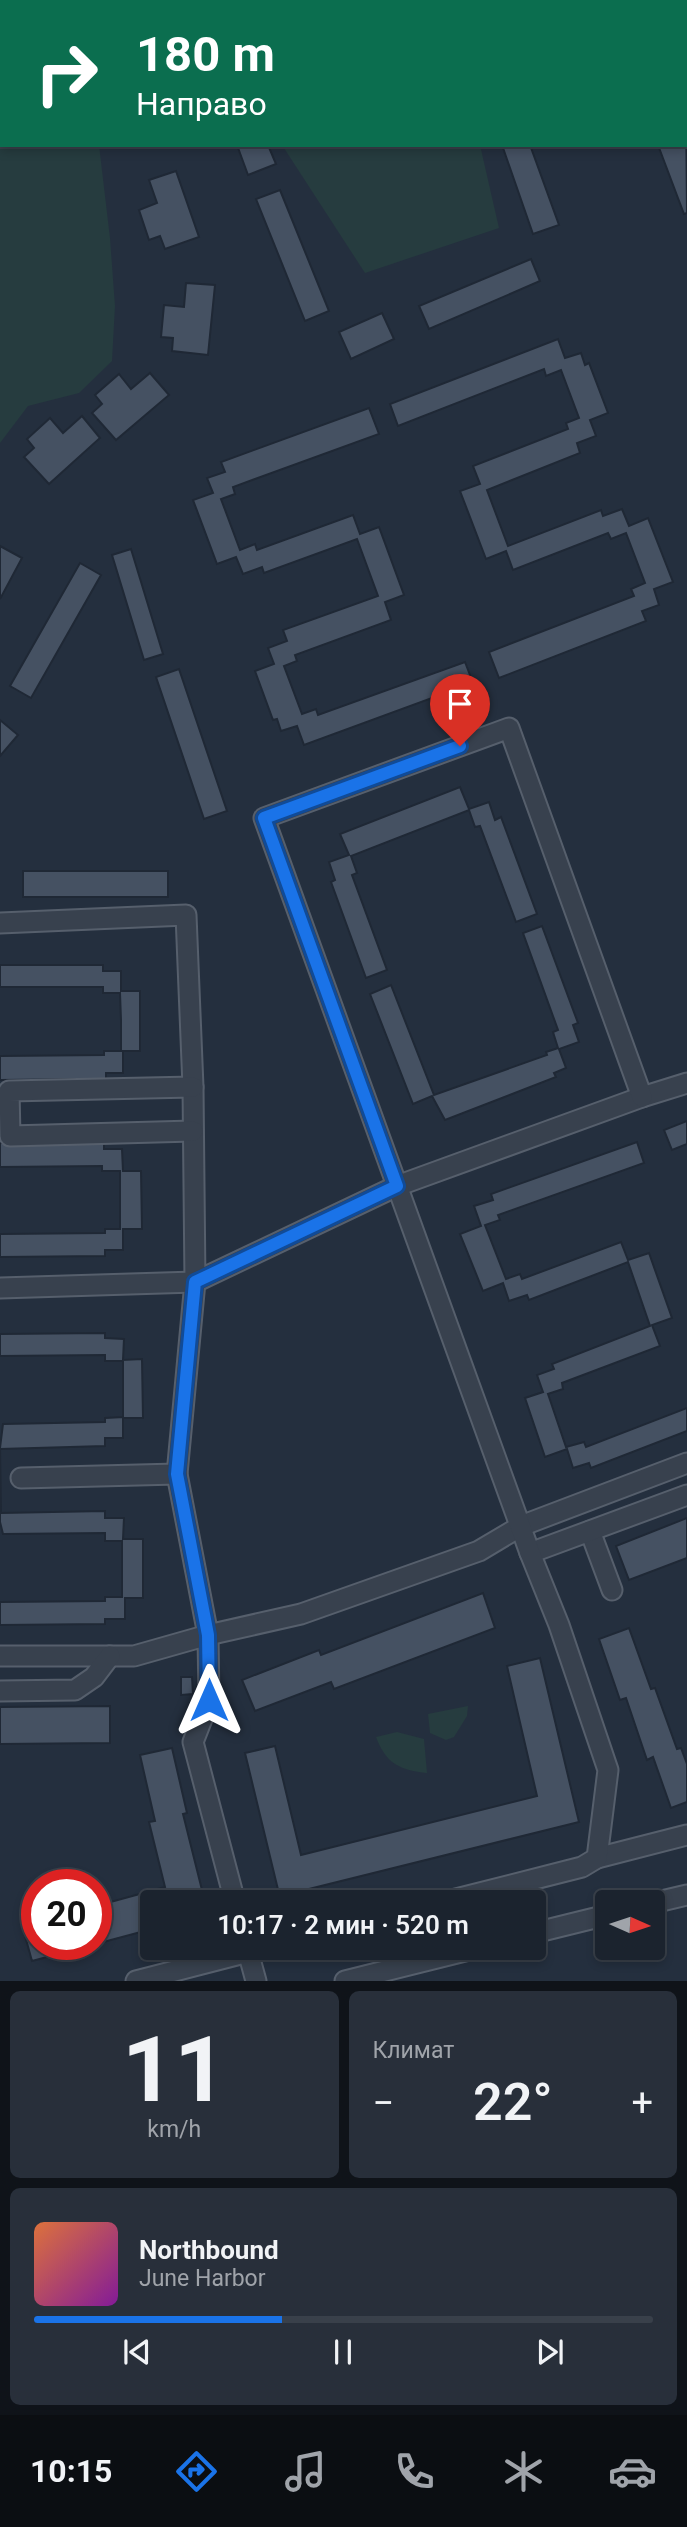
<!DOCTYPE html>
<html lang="ru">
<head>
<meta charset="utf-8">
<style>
  :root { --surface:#1b232e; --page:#282f3a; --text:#f1f3f6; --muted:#a0a4aa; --line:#39404a; --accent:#1a73e8 }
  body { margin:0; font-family:Roboto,sans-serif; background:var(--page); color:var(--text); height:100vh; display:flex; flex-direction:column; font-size:26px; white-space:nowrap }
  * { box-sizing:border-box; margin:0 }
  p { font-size:23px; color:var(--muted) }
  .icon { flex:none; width:38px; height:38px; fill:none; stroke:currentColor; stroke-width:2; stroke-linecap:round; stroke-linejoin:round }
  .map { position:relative; height:1981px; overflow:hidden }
  .panel { display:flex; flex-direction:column; gap:10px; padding:10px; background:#0f1319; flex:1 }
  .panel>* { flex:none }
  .hud { position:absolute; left:0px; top:0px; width:688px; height:147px; box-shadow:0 4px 10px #0003,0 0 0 2px var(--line); background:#0b6e4f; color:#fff; overflow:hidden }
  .needle { width:46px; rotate:93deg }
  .controls { position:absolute; left:595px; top:1890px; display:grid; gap:14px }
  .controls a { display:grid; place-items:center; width:70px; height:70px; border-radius:7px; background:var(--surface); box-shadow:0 4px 10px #0003,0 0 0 2px var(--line); font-size:35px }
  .speed { position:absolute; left:21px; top:1869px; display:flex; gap:14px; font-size:35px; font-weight:700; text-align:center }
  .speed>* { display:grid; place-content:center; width:91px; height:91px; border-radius:50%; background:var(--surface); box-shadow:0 4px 10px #0003,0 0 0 2px var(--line); line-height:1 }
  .speed .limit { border:10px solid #d22; background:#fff; color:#111 }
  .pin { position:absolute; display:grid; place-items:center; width:60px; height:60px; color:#fff; margin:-72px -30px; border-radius:50% 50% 50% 0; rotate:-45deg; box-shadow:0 0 7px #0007 }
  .pin .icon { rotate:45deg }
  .me { position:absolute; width:77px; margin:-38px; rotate:0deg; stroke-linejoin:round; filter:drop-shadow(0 0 5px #0008) }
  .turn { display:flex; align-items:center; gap:24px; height:147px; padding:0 21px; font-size:32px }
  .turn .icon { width:91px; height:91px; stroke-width:2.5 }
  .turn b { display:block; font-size:49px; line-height:60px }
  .big { font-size:52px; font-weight:600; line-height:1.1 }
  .panel .card { flex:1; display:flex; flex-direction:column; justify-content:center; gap:10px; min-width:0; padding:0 24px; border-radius:10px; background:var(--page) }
  .panel .dial { align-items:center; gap:0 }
  .dial b { font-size:91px; line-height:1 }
  .song { display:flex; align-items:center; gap:21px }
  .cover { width:84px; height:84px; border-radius:10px; background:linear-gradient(135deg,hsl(20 70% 55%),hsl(290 70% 35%)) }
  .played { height:7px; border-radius:4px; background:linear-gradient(90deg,var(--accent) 40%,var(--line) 40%) }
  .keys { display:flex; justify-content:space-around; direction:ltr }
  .heat { display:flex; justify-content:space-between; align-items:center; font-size:38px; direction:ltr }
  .panel .tiles { flex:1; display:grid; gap:10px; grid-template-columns:1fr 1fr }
  .card:last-child { grid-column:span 2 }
  .trip { position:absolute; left:140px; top:1890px; width:406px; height:70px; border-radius:7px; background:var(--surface); box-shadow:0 4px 10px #0003,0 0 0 2px var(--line); font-weight:600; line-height:70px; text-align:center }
  .menu { display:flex; height:112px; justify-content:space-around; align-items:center; background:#0b0e12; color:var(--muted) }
  .menu .icon { width:49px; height:49px }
  .menu .selected { color:var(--accent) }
  .menu b { font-size:32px; color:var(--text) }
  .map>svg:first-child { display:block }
  .green { fill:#263c3f }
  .building { fill:#455162; stroke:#1f2835; stroke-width:2 }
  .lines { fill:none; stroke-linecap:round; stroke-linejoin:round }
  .minor-casing { stroke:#565f6c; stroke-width:23 }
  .minor { stroke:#38414e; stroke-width:19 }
  .route-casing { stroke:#114b97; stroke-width:18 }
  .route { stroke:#1a73e8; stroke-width:12 }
</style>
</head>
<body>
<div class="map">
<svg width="687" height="1981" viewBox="0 0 687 1981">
  <rect width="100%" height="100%" fill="#242f3e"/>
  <g class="green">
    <polygon points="0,0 124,0 2,2 2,145 99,145 110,238 115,306 112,361 79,393 28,406 0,443"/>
    <polygon points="282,145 480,145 499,228 365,273"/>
    <polygon points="468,1706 467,1716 454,1737 446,1740 430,1733 428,1714"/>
    <path d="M 397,1732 L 424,1739 L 427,1773 C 400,1770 386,1764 376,1737 Z"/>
  </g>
  <g class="building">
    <polygon points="686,110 687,213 684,214 658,145 686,145"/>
    <polygon points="237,145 268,145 276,164 248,175"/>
    <polygon points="502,145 530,145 559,225 533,234"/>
    <polygon points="176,171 199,237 165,249 160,236 149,240 139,210 157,203 149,180"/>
    <polygon points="280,190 329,311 305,321 256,199"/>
    <polygon points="531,259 540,281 429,329 419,306"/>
    <polygon points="186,283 215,285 208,355 172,351 173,338 161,337 164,305 184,307"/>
    <polygon points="382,313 394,339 351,359 339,332"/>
    <polygon points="558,339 565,358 581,353 585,365 589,363 608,413 590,420 596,436 577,443 580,453 487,490 508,546 601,510 603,516 622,509 629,526 648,518 673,582 654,589 659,605 642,611 646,621 499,678 489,652 634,596 631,589 645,583 626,533 611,539 608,533 513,570 506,551 486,559 460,491 480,484 473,466 568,429 566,423 579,418 561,370 546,376 544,369 398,426 390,404"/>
    <polygon points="150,373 169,395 116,440 92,413 102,404 95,395 119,374 131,389"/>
    <polygon points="369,408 379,434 233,487 235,494 221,499 240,550 255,544 257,550 353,515 360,534 379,527 404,595 385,602 391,620 295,655 297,661 284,666 302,714 316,709 318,715 465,662 473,683 304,745 297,726 281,731 277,719 273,720 255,671 274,664 268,648 287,641 283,630 378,596 357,539 264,573 262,567 243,574 236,557 217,564 193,500 213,493 207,478 225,472 221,462"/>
    <polygon points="82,416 100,438 49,484 24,457 34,448 27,439 50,418 63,433"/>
    <polygon points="0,546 22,558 0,599"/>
    <polygon points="131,549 163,654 144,660 112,555"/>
    <polygon points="80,563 101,575 31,698 10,686"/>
    <polygon points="179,669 227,811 204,819 156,677"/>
    <polygon points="0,720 18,735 0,756"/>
    <polygon points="460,787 469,809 489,802 495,820 501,817 537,914 516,922 480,826 475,827 469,810 351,856 357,873 352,875 387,970 366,978 331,882 335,880 329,862 349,855 340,834"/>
    <rect x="23" y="871" width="145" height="26"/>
    <polygon points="542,926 578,1023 573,1025 579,1042 559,1049 566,1068 554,1073 556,1077 445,1120 432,1096 413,1104 370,994 391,985 434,1095 547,1055 546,1052 558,1048 553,1032 558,1030 523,933"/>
    <polygon points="0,965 103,965 103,971 121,971 121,991 140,991 140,1051 123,1051 123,1073 106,1073 106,1079 0,1080 0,1056 104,1055 104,1051 121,1051 121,1020 120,993 103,993 103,987 0,987"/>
    <polygon points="687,1121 687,1144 672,1150 664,1130"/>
    <polygon points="104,1142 104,1149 122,1149 123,1171 141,1171 142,1229 123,1229 123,1250 105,1250 105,1256 0,1257 0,1234 105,1233 105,1229 120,1229 120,1171 102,1171 102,1166 0,1167 0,1143"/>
    <polygon points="637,1142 644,1163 498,1215 500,1220 485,1225 506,1279 520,1274 522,1279 621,1242 628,1260 649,1253 672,1318 652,1325 660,1346 562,1383 563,1389 548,1394 566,1447 584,1442 586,1447 687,1408 687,1431 591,1468 589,1463 573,1468 567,1449 545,1457 525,1398 543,1392 537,1375 554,1369 552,1364 650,1326 628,1262 529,1300 527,1295 509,1301 503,1283 483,1291 460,1234 481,1226 474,1206 493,1200 491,1194"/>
    <polygon points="105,1333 105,1338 124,1339 123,1360 142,1359 143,1418 123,1418 123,1438 105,1438 105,1446 0,1449 1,1513 105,1511 105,1518 124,1518 123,1539 143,1539 143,1598 125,1598 125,1619 105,1619 105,1624 0,1625 0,1602 105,1601 105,1597 122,1597 122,1541 105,1541 105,1533 3,1534 0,1522 0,1448 3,1424 105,1422 105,1418 123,1417 123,1361 105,1361 105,1355 0,1356 0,1334"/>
    <polygon points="687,1518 687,1558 629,1580 616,1546"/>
    <polygon points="483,1593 495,1628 334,1689 331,1682 255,1711 242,1680 319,1650 321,1655"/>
    <polygon points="629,1628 651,1689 655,1688 677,1749 681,1748 687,1764 687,1802 671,1808 653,1757 647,1760 626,1698 620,1700 599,1639"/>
    <polygon points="540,1658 579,1822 309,1889 311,1895 281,1902 245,1753 275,1746 301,1855 537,1796 507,1666"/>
    <polygon points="181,1677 192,1677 193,1694 181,1695"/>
    <polygon points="110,1706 110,1743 0,1744 0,1707"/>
    <polygon points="172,1748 187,1813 183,1814 205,1902 152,1902 152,1929 96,1944 96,1906 165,1887 149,1822 155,1821 140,1755"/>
    <polygon points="37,1921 37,1944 96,1944 32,1961 22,1925"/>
  </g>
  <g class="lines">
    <defs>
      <g id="minor">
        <polyline points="0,923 186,915 193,1087 195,1282 177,1474 208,1635 301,1614 479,1551 521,1526 687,1463"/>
        <polyline points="193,1087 9,1091 10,1136 193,1131"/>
        <polyline points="0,1288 195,1282 397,1186 642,1097 687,1083"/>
        <polyline points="21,1478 177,1474"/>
        <polyline points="590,1531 612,1590"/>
        <polyline points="530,1553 687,1495"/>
        <polyline points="0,1656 134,1656 208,1635 209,1701 193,1742 235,1902"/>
        <polyline points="0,1691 75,1690 94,1677 110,1656"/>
        <polyline points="597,1858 687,1835"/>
        <polyline points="444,1902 582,1867 597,1858 608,1770 559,1625 530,1553 264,818 509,728 642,1097"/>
        <polyline points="653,1903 687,1895"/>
        <polyline points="534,1933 607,1915"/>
        <polyline points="247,1948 256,1981"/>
        <polyline points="136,1981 264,1948"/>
        <polyline points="345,1981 477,1948"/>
      </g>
    </defs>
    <use href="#minor" class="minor-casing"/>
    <use href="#minor" class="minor"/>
  </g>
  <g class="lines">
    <defs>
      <polyline id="route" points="209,1700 208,1635 177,1474 195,1282 397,1186 264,818 460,746"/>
    </defs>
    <use href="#route" class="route-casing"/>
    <use href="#route" class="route"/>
  </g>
</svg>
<div class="controls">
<a><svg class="needle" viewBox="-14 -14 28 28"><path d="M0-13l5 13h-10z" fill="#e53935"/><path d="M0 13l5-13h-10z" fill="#a0a4aa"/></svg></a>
</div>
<div class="speed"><div class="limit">20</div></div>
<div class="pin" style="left:460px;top:746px;background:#d93025"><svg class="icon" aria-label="arrive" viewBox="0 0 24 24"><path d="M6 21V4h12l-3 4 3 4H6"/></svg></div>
<svg class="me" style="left:209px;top:1700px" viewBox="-20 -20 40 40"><path d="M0-17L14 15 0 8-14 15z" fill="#1a73e8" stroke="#fff" stroke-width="4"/></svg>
<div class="trip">10:17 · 2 мин · 520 m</div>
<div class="hud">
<div class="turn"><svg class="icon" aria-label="right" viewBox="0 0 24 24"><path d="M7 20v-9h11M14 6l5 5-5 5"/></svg><div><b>180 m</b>Направо</div></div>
</div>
</div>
<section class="panel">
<div class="tiles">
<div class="card dial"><b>11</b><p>km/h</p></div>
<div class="card"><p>Климат</p>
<div class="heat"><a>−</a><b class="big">22°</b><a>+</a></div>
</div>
<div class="card">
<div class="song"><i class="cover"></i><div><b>Northbound</b><p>June Harbor</p></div></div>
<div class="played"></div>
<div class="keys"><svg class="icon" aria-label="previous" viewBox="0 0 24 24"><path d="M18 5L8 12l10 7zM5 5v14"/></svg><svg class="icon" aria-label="pause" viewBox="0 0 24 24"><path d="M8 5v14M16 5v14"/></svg><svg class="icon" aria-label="next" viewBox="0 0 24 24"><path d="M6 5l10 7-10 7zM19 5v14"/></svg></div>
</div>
</div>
</section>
<nav class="menu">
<b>10:15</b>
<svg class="icon selected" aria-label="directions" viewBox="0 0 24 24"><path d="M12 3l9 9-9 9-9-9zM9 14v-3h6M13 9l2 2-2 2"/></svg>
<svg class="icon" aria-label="music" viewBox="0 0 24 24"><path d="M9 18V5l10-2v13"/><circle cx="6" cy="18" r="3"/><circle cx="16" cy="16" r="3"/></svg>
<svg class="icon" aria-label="phone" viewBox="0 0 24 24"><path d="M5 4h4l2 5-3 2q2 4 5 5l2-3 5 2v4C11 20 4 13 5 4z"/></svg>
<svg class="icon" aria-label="climate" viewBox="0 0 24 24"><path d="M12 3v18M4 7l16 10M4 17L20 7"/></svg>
<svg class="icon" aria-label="car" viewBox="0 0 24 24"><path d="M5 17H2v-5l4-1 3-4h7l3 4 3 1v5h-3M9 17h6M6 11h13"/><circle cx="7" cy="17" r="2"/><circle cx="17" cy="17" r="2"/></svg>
</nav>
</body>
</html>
